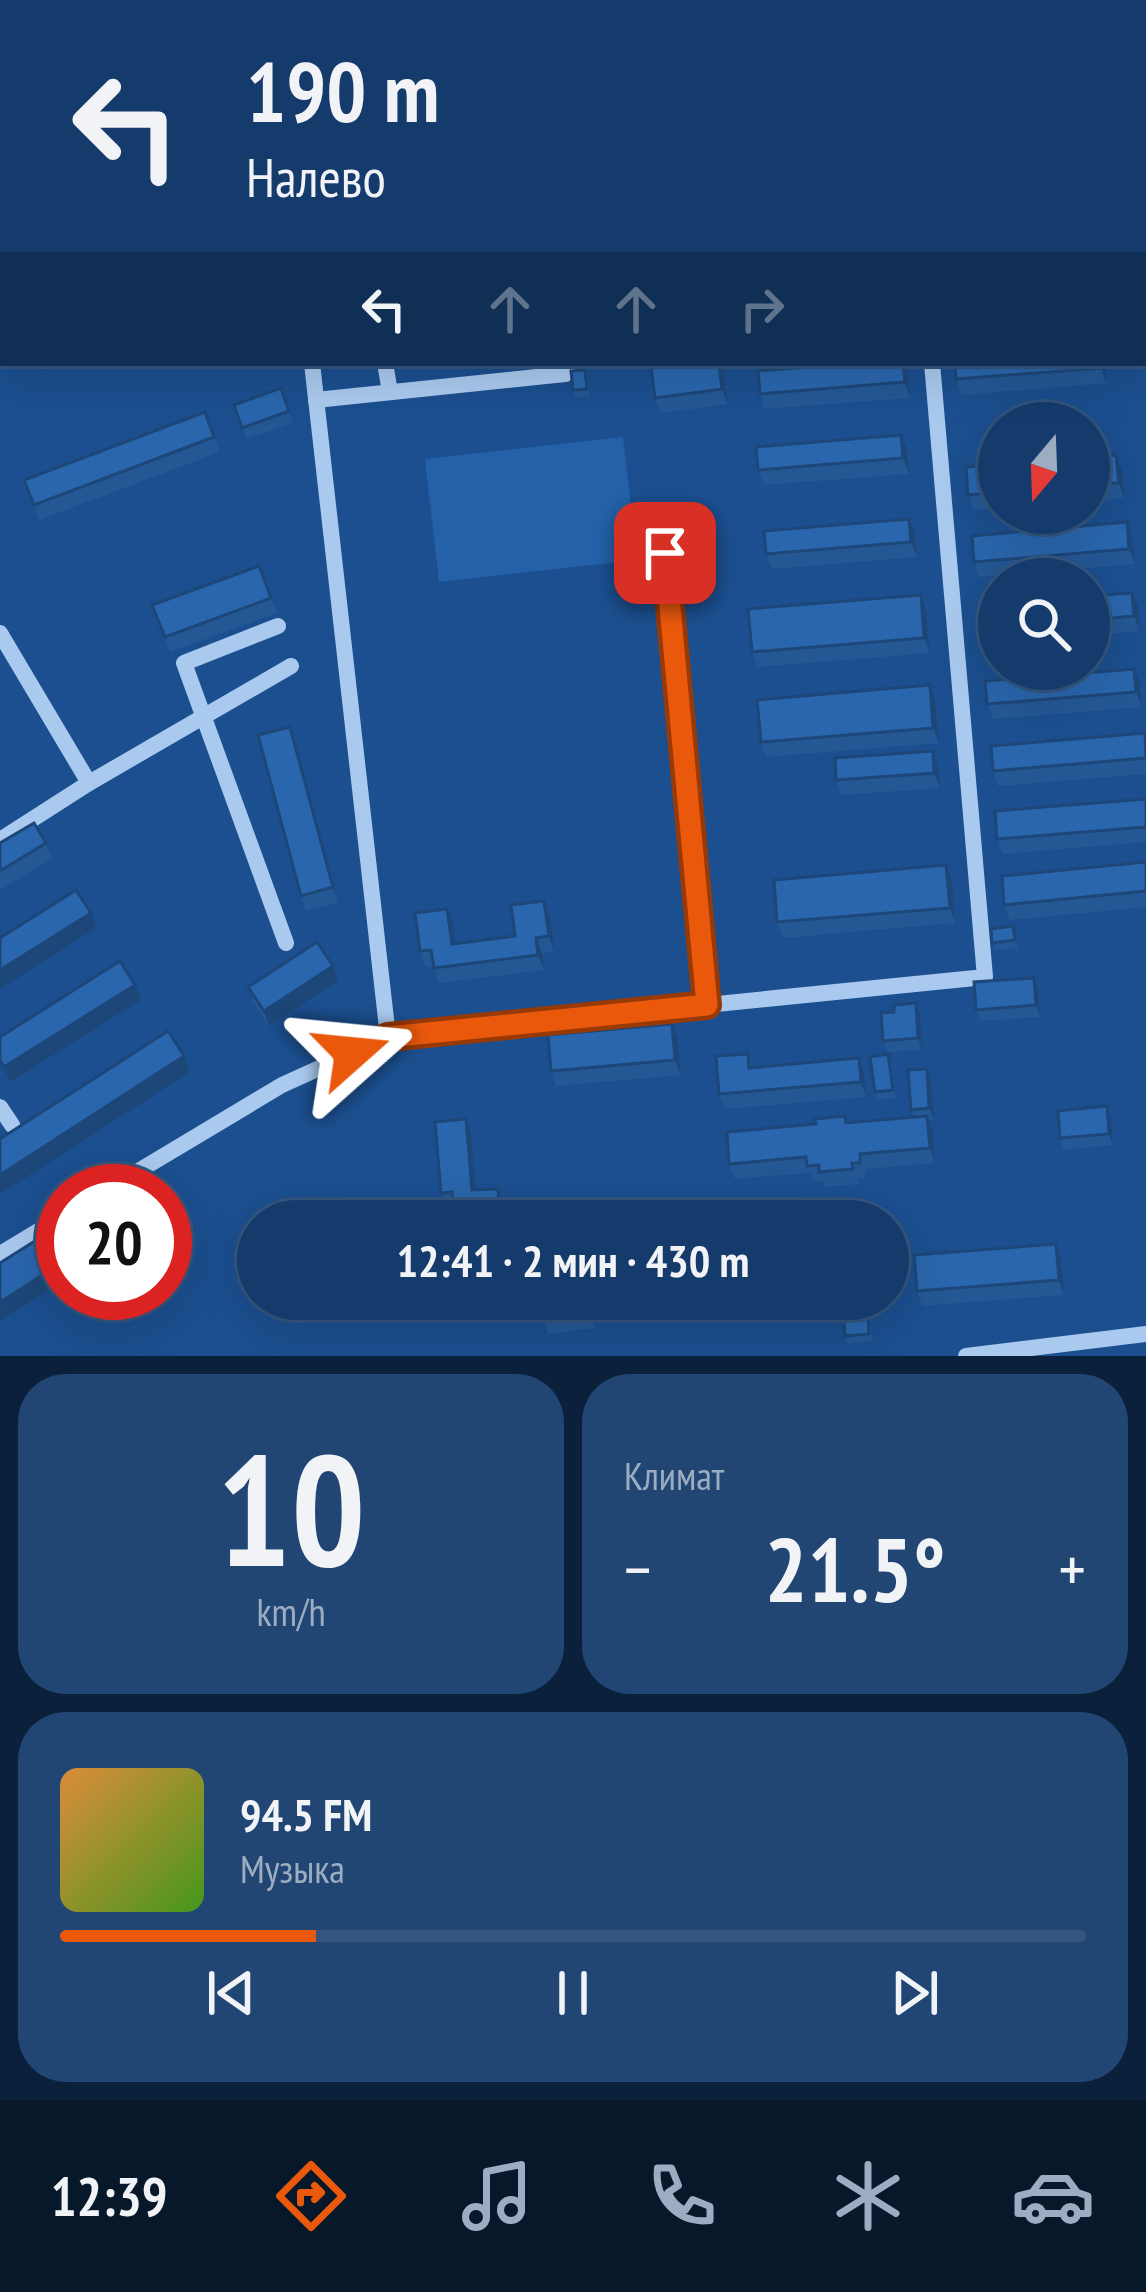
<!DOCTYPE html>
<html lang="ru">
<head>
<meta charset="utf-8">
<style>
  :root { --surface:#143b6b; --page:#214673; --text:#f1f3f6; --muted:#9dadc1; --line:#33557e; --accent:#ea580c }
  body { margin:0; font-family:"PT Sans Narrow",sans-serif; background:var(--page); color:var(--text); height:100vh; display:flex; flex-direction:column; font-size:45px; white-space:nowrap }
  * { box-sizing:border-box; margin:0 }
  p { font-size:39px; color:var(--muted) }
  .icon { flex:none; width:66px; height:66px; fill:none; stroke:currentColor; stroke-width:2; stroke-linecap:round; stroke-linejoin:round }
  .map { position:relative; height:1356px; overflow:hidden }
  .sheet { display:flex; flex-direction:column; gap:18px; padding:18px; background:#0b203b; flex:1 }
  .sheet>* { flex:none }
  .guide { position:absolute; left:0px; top:0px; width:1146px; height:366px; box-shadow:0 12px 48px #0002,0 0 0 3px var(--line); background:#143b6b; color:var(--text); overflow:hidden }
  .needle { width:78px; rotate:199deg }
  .controls { position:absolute; left:978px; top:402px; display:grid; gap:24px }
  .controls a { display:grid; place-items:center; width:132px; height:132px; border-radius:50%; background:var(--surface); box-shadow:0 12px 48px #0002,0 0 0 3px var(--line); font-size:60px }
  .speed { position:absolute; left:36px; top:1164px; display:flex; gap:24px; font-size:60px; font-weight:700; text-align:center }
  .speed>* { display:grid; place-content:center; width:156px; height:156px; border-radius:50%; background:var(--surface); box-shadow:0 12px 48px #0002,0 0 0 3px var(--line); line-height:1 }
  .speed .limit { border:18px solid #d22; background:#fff; color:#111 }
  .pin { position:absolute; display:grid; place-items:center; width:102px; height:102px; color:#fff; margin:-51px; border-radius:24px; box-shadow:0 6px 18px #0006 }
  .me { position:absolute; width:132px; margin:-66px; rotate:72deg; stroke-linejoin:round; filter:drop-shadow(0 0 9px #0008) }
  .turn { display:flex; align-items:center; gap:42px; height:252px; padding:0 48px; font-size:54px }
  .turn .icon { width:156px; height:156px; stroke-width:2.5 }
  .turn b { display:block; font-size:84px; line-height:102px }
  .lanes { display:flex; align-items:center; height:114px; padding:0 48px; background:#0003; justify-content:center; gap:60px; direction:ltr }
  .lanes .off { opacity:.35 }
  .big { font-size:90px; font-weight:600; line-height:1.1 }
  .sheet .card { flex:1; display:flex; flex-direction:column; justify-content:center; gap:18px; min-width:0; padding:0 42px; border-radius:48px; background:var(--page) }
  .sheet .dial { align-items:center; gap:0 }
  .dial b { font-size:156px; line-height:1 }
  .song { display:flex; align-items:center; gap:36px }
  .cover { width:144px; height:144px; border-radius:18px; background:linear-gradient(135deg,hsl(30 70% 55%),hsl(100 70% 35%)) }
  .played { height:12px; border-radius:6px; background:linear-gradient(90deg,var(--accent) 25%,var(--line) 25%) }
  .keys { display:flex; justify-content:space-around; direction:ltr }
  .heat { display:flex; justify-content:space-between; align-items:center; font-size:66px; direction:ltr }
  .sheet .tiles { flex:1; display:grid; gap:18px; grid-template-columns:1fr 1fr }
  .card:last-child { grid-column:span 2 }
  .trip { position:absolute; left:237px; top:1200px; width:672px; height:120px; border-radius:60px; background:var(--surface); box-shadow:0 12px 48px #0002,0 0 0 3px var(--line); font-weight:600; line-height:120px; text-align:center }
  .menu { display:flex; height:192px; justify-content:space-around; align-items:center; background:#08182b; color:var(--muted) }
  .menu .icon { width:84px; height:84px }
  .menu .current { color:var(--accent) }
  .menu b { font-size:54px; color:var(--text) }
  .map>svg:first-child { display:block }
  .green { fill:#2461a8 }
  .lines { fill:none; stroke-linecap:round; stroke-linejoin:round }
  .stream { stroke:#9cc4f0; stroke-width:4.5 }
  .minor { stroke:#a9c9ee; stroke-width:16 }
  .wall { fill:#245895 }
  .shaded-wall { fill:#1d4779 }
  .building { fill:#2a66ad; stroke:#1d4779; stroke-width:3 }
  .route-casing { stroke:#983908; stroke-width:30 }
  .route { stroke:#ea580c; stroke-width:21 }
</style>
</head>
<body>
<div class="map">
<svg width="1146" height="1356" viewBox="0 0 1146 1356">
  <rect width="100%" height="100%" fill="#1b4f8f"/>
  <polygon class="green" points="623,437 637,560 439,582 425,459"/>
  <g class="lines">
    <polyline class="stream" points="1139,0 1146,3"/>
    <g class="minor">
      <polyline points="746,0 746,3"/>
      <polyline points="903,0 903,3"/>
      <polyline points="993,0 996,3"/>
      <polyline points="292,3 292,0"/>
      <polyline points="541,3 549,0"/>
      <polyline points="665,3 667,0"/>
      <polyline points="1143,152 1146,171"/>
      <polyline points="0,197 3,196"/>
      <polyline points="312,363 388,1037 373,1059"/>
      <polyline points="385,363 390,392"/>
      <polyline points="316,400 565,374 567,363"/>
      <polyline points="665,553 707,1005"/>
      <polyline points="278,626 184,663 286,943"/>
      <polyline points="0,633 89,783 291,666"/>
      <polyline points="0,840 89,783"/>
      <polyline points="0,1107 12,1125"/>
      <polyline points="105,1191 282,1085 388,1037 985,977 932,363"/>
      <polyline points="0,1254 63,1216"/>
      <polyline points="966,1356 1146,1334"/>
    </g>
  </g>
  <g class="wall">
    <polygon points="681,363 722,363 728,404 661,413 655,398"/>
    <polygon points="854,363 904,363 908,374 910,398 765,409 760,394"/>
    <polygon points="955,363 1105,363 1106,383 962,395 956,379"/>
    <polygon points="588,377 590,396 576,398 573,390"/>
    <polygon points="281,388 293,423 246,439 234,405"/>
    <polygon points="205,412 220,452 39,520 24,480"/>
    <polygon points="907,450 909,474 764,485 758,470"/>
    <polygon points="1089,457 1122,470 1124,498 1089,501"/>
    <polygon points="999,464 999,508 973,510 968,495"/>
    <polygon points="1127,522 1132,538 1135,564 979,577 974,562"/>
    <polygon points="915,534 917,557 772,569 766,554"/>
    <polygon points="259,566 277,613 170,652 152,605"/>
    <polygon points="921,595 926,610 930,653 758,667 752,652"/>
    <polygon points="1089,596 1138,608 1140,631 1089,635"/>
    <polygon points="999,604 999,643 988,644 982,628"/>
    <polygon points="1134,669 1140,684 1142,707 993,719 987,704"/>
    <polygon points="935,700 939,743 766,757 761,742"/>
    <polygon points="1146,736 1146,774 998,786 993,771"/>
    <polygon points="295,742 338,903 306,911 301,896"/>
    <polygon points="933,751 938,766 940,788 842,795 836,780"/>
    <polygon points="1146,799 1146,842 1003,854 997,839"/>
    <polygon points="0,843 46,843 52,859 0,890"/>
    <polygon points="1146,862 1146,907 1010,920 1004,905"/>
    <polygon points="946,865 952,881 955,923 783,938 777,922"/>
    <polygon points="544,901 550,916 554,951 542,953 544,970 439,983 433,966 426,967 420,951 453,924 455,943 515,936"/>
    <polygon points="1013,926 1018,948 995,950 992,943"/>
    <polygon points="338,981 269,1026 253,1002 248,987"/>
    <polygon points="1038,989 1040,1017 980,1021 976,1010"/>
    <polygon points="916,1003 920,1015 922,1050 887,1052 883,1041 894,1012"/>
    <polygon points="678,1039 681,1075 556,1086 551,1071"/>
    <polygon points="748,1054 752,1067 859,1058 864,1073 866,1097 725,1109 719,1094"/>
    <polygon points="891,1062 896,1098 877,1100 875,1092"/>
    <polygon points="931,1080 934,1120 929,1120 933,1131 935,1163 865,1169 866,1178 858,1179 858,1184 825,1187 822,1181 813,1181 810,1173 735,1179 729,1164 816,1124 845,1116 847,1123 914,1117 911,1110"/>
    <polygon points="1107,1106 1111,1118 1113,1145 1064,1150 1060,1138"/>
    <polygon points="466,1119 471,1134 476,1190 503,1204 447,1208 441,1193"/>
    <polygon points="1056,1244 1061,1260 1064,1295 922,1306 917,1291"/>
    <polygon points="510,1299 512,1318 466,1321 460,1306"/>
    <polygon points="635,1299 780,1299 781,1311 642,1322"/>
    <polygon points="592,1305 595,1328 548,1334 544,1322"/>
    <polygon points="871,1327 872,1341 848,1344 845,1336"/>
  </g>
  <g class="shaded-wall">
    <polygon points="719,363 722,363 728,404 722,389"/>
    <polygon points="903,363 908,374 910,398 905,382"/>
    <polygon points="1101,363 1105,363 1106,383 1101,368"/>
    <polygon points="901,435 907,450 909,474 903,458"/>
    <polygon points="1116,455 1122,470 1124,498 1119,483"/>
    <polygon points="909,519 915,534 917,557 911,542"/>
    <polygon points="1127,522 1132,538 1135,564 1129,549"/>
    <polygon points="1132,593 1138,608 1140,631 1134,616"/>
    <polygon points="921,595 926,610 930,653 924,638"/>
    <polygon points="1134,669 1140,684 1142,707 1136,692"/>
    <polygon points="930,685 935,700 939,743 933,728"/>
    <polygon points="290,727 295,742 338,903 333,887"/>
    <polygon points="933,751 938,766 940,788 934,773"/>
    <polygon points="946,865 952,881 955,923 950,908"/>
    <polygon points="544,901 550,916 554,951 549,936"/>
    <polygon points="447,909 453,924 457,959 452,944"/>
    <polygon points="91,913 96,928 0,989 0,970"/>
    <polygon points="536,938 542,953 544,970 538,955"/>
    <polygon points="333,966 338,981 269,1026 264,1011"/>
    <polygon points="1034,978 1038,989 1040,1017 1036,1005"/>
    <polygon points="135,985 141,1000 10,1082 4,1067"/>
    <polygon points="916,1003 920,1015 922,1050 918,1038"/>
    <polygon points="672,1024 678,1039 681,1075 675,1060"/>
    <polygon points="184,1056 190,1072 0,1194 0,1175"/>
    <polygon points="859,1058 864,1073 866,1097 861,1082"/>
    <polygon points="927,1069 931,1080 934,1120 929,1108"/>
    <polygon points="1107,1106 1111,1118 1113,1145 1109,1134"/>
    <polygon points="927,1116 933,1131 935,1163 930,1148"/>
    <polygon points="466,1119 471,1134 477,1206 472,1190"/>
    <polygon points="498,1189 503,1204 504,1221 500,1221"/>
    <polygon points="1056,1244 1061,1260 1064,1295 1059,1280"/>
    <polygon points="63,1262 63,1281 0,1321 0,1302"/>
  </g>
  <g class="building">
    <polygon points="681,363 719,363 722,389 655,398 651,367"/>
    <polygon points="854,363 903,363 905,382 760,394 758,371"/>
    <polygon points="955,363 1101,363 1101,368 956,379"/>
    <polygon points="585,370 587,389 573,390 571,371"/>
    <polygon points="281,388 289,411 242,428 234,405"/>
    <polygon points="205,412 214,437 34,505 24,480"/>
    <polygon points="901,435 903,458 758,470 756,447"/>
    <polygon points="1116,455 1119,483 1089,485 1089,457"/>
    <polygon points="999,464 999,492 968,495 966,467"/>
    <polygon points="909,519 911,542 766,554 764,531"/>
    <polygon points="1127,522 1129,549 974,562 972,536"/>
    <polygon points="259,566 271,598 165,637 152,605"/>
    <polygon points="1132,593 1134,616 1089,620 1089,596"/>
    <polygon points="921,595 924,638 752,652 748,609"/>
    <polygon points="999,604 999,627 982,628 980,605"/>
    <polygon points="1134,669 1136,692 987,704 985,681"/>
    <polygon points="930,685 933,728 761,742 757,700"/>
    <polygon points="290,727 333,887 301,896 258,735"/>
    <polygon points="1145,733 1146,758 993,771 991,746"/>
    <polygon points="933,751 934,773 836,780 835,758"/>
    <polygon points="1146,799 1146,827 997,839 995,811"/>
    <polygon points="34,823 46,843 0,871 0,843"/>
    <polygon points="1146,862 1146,891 1004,905 1002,876"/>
    <polygon points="946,865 950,908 777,922 774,880"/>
    <polygon points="76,890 91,913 0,970 0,938"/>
    <polygon points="544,901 549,936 536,938 538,955 434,968 431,950 420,951 415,913 447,909 452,944 515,936 511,905"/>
    <polygon points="1013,926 1015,940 992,943 991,929"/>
    <polygon points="317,942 333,966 264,1011 248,987"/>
    <polygon points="120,961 135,985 4,1067 0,1060 0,1037"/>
    <polygon points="1034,978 1036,1005 976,1010 974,982"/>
    <polygon points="916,1003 918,1038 883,1041 881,1013 894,1012 894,1005"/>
    <polygon points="672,1024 675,1060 551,1071 548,1035"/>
    <polygon points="168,1031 184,1056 0,1175 0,1139"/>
    <polygon points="748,1054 749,1068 859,1058 861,1082 719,1094 716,1056"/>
    <polygon points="888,1054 893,1090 875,1092 870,1057"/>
    <polygon points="927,1069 929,1108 911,1110 908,1070"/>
    <polygon points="1107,1106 1109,1134 1060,1138 1058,1111"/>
    <polygon points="845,1116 846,1123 927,1116 930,1148 860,1154 860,1163 852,1163 853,1169 819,1172 819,1165 807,1166 806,1157 729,1164 727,1132 816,1124 815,1119"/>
    <polygon points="466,1119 472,1190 498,1189 500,1221 454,1221 452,1192 441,1193 435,1122"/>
    <polygon points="49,1232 63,1255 63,1262 0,1302 0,1263"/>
    <polygon points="1056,1244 1059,1280 917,1291 914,1255"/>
    <polygon points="460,1299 506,1299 506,1302 460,1306"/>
    <polygon points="541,1299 589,1299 591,1316 544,1322"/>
    <polygon points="635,1299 736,1299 636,1307"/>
    <polygon points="868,1319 869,1334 845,1336 844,1322"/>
  </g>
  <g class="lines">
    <defs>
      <polyline id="route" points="352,1053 388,1037 707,1005 665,553"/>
    </defs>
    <use href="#route" class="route-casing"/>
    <use href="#route" class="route"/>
  </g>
</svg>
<div class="controls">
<a><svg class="needle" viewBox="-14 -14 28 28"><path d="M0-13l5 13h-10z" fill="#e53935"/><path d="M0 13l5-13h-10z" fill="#9dadc1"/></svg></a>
<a><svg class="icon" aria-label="search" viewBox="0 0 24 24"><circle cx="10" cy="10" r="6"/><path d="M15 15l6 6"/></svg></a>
</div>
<div class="speed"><div class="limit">20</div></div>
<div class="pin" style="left:665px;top:553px;background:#d93025"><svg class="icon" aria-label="arrive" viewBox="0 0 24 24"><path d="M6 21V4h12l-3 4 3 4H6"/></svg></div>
<svg class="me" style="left:352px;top:1053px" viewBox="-20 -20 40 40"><path d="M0-17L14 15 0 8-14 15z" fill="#ea580c" stroke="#fff" stroke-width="4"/></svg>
<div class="trip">12:41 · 2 мин · 430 m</div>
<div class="guide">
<div class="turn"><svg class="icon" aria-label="left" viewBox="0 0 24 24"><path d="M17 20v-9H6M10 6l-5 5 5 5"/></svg><div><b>190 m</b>Налево</div></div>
<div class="lanes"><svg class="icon" aria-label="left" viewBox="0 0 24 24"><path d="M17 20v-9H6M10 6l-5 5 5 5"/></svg><svg class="icon off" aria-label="ahead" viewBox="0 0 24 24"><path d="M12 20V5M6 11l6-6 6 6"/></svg><svg class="icon off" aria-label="ahead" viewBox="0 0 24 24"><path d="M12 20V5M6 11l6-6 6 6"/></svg><svg class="icon off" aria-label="right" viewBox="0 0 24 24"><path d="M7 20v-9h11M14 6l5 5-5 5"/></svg></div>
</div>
</div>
<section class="sheet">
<div class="tiles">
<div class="card dial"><b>10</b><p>km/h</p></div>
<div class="card"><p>Климат</p>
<div class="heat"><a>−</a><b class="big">21.5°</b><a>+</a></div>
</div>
<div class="card">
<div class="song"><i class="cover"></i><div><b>94.5 FM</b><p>Музыка</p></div></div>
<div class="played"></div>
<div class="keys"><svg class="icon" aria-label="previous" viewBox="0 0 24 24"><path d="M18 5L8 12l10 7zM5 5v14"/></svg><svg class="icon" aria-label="pause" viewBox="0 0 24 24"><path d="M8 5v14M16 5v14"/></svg><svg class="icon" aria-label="next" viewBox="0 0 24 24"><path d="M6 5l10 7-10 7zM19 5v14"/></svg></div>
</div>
</div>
</section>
<nav class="menu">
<b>12:39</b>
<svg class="icon current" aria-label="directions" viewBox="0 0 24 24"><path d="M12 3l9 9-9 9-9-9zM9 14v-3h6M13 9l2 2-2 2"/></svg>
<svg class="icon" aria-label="music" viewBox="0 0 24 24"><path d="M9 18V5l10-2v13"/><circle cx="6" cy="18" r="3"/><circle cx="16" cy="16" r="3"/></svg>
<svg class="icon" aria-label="phone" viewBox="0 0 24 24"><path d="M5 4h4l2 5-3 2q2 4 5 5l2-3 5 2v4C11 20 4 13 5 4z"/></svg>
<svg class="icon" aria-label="climate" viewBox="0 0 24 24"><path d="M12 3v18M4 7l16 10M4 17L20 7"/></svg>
<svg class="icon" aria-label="car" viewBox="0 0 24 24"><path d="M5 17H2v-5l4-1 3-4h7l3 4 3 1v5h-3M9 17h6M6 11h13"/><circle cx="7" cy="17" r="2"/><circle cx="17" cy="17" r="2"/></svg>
</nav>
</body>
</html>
